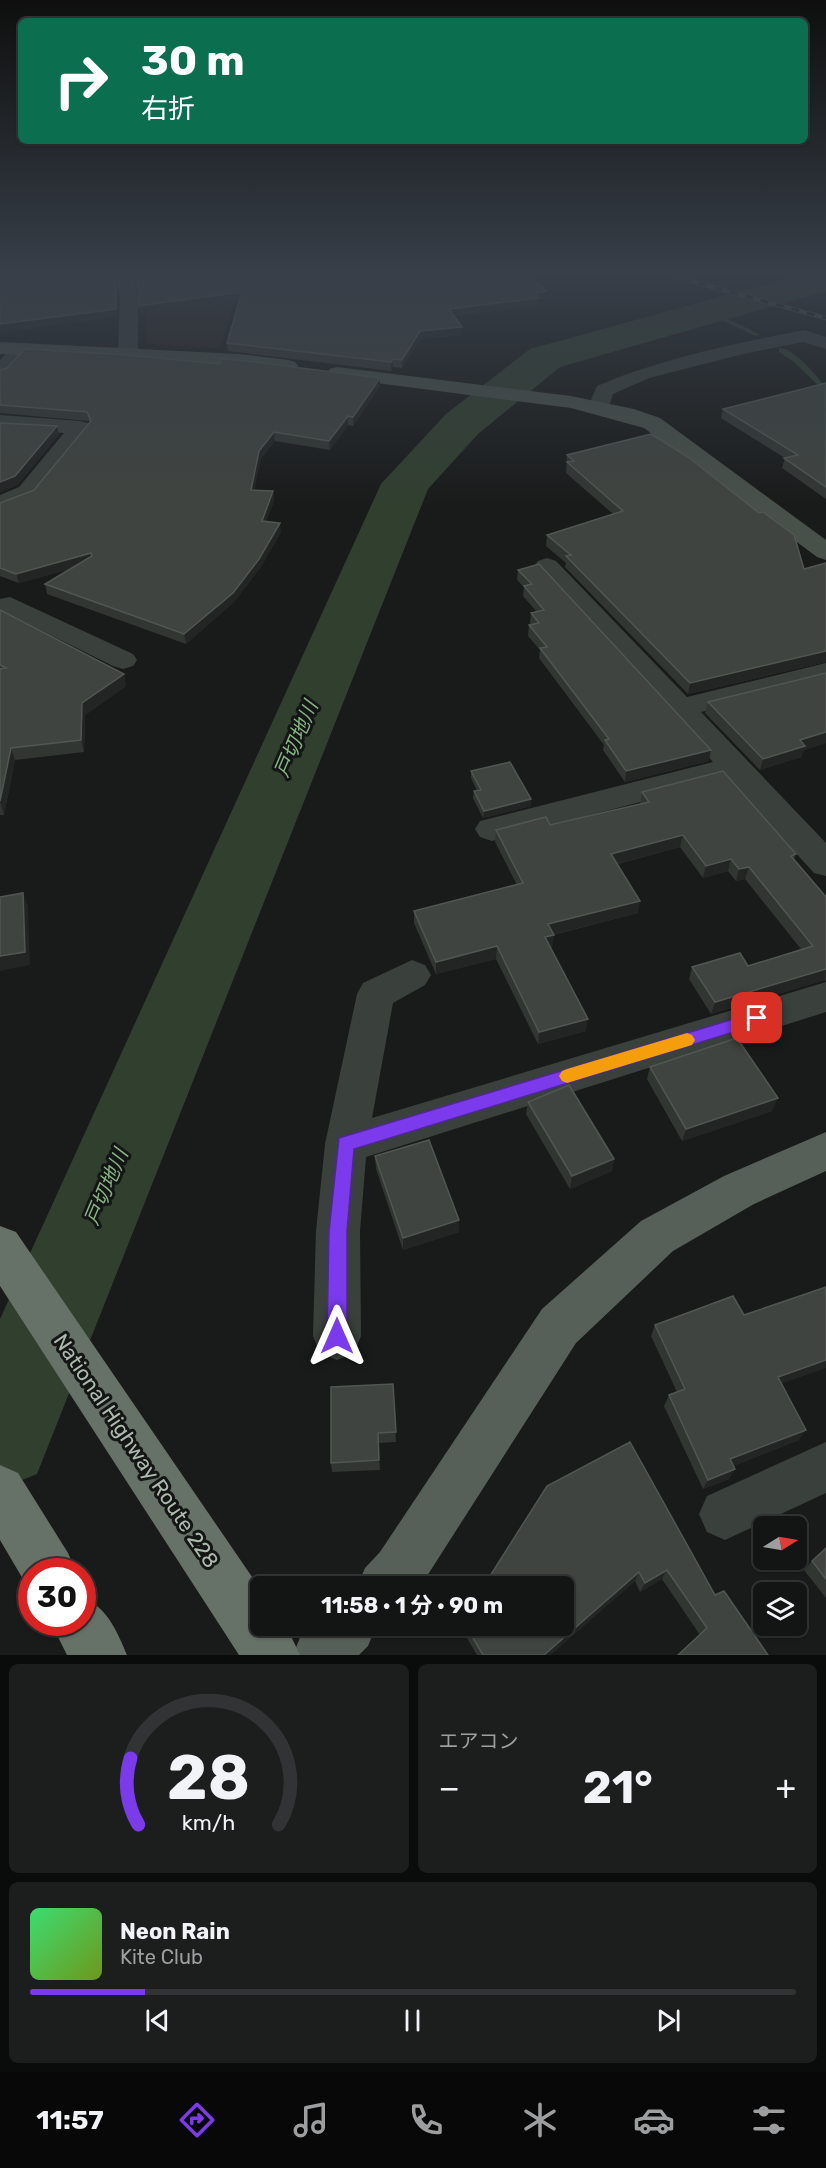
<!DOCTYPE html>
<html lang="ja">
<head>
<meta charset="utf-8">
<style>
  :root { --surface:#131414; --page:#1c1d1d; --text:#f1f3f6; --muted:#9d9ea0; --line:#323334; --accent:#7c3aed }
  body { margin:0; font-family:Rubik,"Noto Sans JP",sans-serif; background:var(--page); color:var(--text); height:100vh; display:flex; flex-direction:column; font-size:22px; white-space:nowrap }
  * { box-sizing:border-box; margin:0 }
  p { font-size:20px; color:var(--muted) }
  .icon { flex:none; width:33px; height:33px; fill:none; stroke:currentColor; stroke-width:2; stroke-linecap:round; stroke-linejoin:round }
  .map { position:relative; height:1655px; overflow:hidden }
  .panel { display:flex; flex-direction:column; gap:9px; padding:9px; background:#0a0b0b; flex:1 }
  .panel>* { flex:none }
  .guide { position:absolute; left:18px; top:18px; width:790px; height:126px; border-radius:9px; box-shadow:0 2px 4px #0004,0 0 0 2px var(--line); background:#0b6e4f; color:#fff; overflow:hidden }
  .needle { width:39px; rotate:79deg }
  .buttons { position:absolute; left:753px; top:1516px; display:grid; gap:12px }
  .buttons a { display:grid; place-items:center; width:54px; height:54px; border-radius:9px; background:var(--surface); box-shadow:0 2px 4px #0004,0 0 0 2px var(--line); font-size:30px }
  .speed { position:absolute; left:18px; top:1558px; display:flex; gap:12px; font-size:30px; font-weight:700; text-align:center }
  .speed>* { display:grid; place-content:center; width:78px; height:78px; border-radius:50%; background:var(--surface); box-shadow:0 2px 4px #0004,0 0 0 2px var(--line); line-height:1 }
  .speed .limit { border:9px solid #d22; background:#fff; color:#111 }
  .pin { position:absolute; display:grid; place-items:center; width:51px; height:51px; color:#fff; margin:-26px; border-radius:12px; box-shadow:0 3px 9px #0006 }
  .me { position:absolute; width:66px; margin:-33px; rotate:0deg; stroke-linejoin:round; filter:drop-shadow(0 0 4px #0008) }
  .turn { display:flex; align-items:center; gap:21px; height:126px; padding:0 24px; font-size:27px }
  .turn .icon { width:78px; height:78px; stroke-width:2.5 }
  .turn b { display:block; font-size:42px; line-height:51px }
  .big { font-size:45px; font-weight:700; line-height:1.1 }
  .panel .card { flex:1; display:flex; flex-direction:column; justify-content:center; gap:9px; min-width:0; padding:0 21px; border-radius:9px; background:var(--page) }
  .panel .dial { align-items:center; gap:0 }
  .dial svg { height:156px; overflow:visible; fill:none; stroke:var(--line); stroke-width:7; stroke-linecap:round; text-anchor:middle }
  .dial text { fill:var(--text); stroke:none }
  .song { display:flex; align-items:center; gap:18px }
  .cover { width:72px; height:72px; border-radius:9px; background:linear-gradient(135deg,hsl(140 70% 55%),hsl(80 70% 35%)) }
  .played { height:6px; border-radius:3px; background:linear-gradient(90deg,var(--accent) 15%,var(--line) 15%) }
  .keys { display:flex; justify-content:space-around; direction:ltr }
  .heat { display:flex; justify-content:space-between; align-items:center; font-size:33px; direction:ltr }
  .panel .tiles { flex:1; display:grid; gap:9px; grid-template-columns:1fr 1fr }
  .card:last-child { grid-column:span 2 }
  .trip { position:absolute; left:250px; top:1576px; width:324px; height:60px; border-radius:9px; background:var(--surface); box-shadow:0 2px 4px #0004,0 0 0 2px var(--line); font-weight:700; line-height:60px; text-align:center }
  .dock { display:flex; height:96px; justify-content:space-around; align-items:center; background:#080808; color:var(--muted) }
  .dock .icon { width:42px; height:42px }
  .dock .current { color:var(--accent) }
  .dock b { font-size:27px; color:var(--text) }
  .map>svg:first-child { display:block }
  .green { fill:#26231f }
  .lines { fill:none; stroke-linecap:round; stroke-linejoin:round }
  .stream { fill:#313f2f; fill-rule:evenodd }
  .river { fill:#313f2f; fill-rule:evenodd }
  .street { fill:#3a403c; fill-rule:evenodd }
  .secondary { fill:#48504a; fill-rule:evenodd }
  .primary { fill:#565f58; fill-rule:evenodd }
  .highway { fill:#667168; fill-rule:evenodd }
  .rail-casing { stroke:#4d554f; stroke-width:4.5 }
  .rail { stroke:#141615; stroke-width:3; stroke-dasharray:8; stroke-linecap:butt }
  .wall { fill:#323633 }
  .shaded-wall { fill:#232524 }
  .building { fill:#3f4440; stroke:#505752; stroke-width:1.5 }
  .route { fill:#7c3aed; stroke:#51269a; stroke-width:1.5 }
  .slow { fill:#f59e0b }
  .labels { text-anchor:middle; stroke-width:6; stroke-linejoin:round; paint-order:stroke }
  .water-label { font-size:20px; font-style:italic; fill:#88b484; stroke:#141615 }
  .near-street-label { font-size:21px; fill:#acbaae; stroke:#141615 }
</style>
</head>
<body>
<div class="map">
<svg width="826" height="1655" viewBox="0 0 826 1655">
  <rect width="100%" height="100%" fill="#191b1a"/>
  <polygon class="green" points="234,303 220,348 147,344 145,313"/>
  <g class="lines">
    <g class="stream">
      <polygon points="709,310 759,334 760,335 755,336 707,313 706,312"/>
      <path d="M 779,348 C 795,348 815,375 826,387 L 826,393 L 794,362 L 779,352 Z"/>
    </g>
    <polygon class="river" points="800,275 826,275 826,291 560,367 478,434 428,489 37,1474 0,1489 0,1319 381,484 446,414 530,349"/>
    <g class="street">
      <polygon points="115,275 133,275 138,297 138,354 135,358 121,358 118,354 120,297"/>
      <path d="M 804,330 L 826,337 L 826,349 L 803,342 L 743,354 L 649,378 L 613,394 L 607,412 L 591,412 L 588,407 L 597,386 C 663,358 734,344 804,330 Z"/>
      <polygon points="22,343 32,349 7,375 0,377 0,360 15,345"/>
      <polygon points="0,415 80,421 88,423 91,428 35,497 0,511 0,495 19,487 64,433 0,429"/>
      <polygon points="547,558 556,561 687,697 826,663 826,681 701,712 826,843 826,876 814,873 728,779 492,841 480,837 475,829 480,821 713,762 538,571 534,566 538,561"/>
      <polygon points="10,597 133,654 137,660 133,666 123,669 113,666 8,614 0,616 0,599"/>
      <polygon points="412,960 425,965 431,975 425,985 393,1003 372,1118 826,982 826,1012 366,1157 360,1231 361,1336 354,1353 337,1360 320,1353 313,1336 316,1231 325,1144 357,994 363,983"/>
      <polygon points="826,1442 826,1493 725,1540 707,1532 699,1514 707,1496"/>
    </g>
    <g class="secondary">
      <polygon points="0,342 239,354 288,360 295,362 298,366 295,370 288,372 239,366 0,354"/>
      <polygon points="337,367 571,396 634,409 660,418 826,540 826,560 817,557 644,428 571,408 330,377 327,373 330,369"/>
    </g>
    <g class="primary">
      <polygon points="826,1132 826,1171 754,1204 673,1251 576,1343 420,1587 357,1587 365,1568 380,1552 542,1309 641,1221 724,1176"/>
      <polygon points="310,1626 376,1626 368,1646 359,1655 293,1655 301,1635"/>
    </g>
    <g class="highway">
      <polygon points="0,1226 16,1232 261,1590 261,1626 286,1626 300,1655 239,1655 0,1286"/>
      <polygon points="0,1465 18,1473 68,1553 76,1572 32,1572 30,1591 0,1540"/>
      <path d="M 82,1597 C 107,1607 117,1631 127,1655 L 67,1655 L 51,1623 L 82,1623 Z"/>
    </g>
    <defs>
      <polyline id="rail" points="668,275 826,318"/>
    </defs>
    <use href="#rail" class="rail-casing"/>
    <use href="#rail" class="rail"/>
  </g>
  <g class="wall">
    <polygon points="134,275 307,275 313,276 546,291 546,298 538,300 538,306 454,316 462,335 420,339 402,368 393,367 391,371 228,351 227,343 240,301 140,314 139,306 139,292"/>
    <polygon points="220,364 380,378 380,386 353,426 348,425 330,450 275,441 260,460 254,490 273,491 274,501 266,521 281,532 260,568 234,602 186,644 47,594 45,584 70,569 19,583 0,576 0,503 34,490 89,423 89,421 0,413 0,370"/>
    <polygon points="826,383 826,499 782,468 785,458 721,418 723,409"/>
    <polygon points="567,455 804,569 826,563 826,662 688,694 565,567 566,563 546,546 547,535 613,514 566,473"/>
    <polygon points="518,570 709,761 625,782 603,750 604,745 539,658 540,650 528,636 529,625 531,625 530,624 531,613 537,612 523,596 524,587 517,580"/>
    <polygon points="0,610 126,686 85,715 84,752 15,760 4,815 0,815"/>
    <polygon points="826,673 826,743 804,750 801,757 760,770 705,713 708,702"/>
    <polygon points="471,771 531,806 483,818 473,798 474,791 477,791 471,778"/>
    <polygon points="642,792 796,854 794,859 826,897 826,982 825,980 711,1014 689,979 692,967 748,966 801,949 745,879 736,881 728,871 703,878 680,847 618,864 638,913 553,935 552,948 550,948 586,1031 538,1044 496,959 436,974 414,923 414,911 517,885 495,842 496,830 550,825 640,804"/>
    <polygon points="650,1067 772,1111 682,1141 647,1079"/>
    <polygon points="528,1102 614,1159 612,1171 570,1189 526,1114"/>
    <polygon points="375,1156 459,1220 459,1232 403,1250 376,1169"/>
    <polygon points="655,1325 781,1384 799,1440 733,1466 729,1479 703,1489 664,1406 669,1395 677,1392 651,1336"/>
    <polygon points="393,1384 396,1442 378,1443 380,1470 332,1472 331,1463"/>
    <polygon points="547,1486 715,1595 768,1655 700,1635 662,1579 640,1592 635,1581 550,1655 477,1655 461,1628 462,1626 564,1626"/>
    <polygon points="826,1548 826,1598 804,1570 812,1561"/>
  </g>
  <g class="shaded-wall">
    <polygon points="116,289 118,297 117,317 0,333 0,324"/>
    <polygon points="546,291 546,298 538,300 538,306 449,317 449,309"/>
    <polygon points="242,292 243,300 140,314 139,306"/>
    <polygon points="462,327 462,335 420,339 402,368 402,360 420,331"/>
    <polygon points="393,359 393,367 391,371 391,362"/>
    <polygon points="380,378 380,386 353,426 353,417"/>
    <polygon points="348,416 348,425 330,450 329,441"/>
    <polygon points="57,426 59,435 18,485 0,493 0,482"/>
    <polygon points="274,432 275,441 260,460 252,499 251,490 259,451"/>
    <polygon points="273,491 274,501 263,530 262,521"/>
    <polygon points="280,523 281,532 260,568 234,602 186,644 184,634"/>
    <polygon points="91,553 93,563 19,583 16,574"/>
    <polygon points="826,651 826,662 688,694 690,683"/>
    <polygon points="124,674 126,686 85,715 84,752 81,740 82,703"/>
    <polygon points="826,732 826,743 804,750 801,757 760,770 763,759 800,740"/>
    <polygon points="11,748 15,760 4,815 0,801"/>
    <polygon points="711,750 709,761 625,782 626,771"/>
    <polygon points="531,799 531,806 483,818 484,811"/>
    <polygon points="683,835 680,847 609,866 611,854"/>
    <polygon points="731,859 728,871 703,878 706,866"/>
    <polygon points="749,867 745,879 736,881 739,869"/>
    <polygon points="23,893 28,906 30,965 0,971 0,956"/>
    <polygon points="640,901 638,913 547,936 548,924"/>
    <polygon points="554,935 552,948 543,949 545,937"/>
    <polygon points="497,946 496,959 436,974 436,962"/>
    <polygon points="826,969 825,980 711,1014 715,1002"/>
    <polygon points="588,1019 586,1031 538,1044 539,1032"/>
    <polygon points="778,1098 772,1111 682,1141 686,1129"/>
    <polygon points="614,1159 612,1171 570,1189 572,1176"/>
    <polygon points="459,1220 459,1232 403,1250 403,1238"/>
    <polygon points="826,1360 826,1368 772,1387 778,1377"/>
    <polygon points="806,1430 799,1440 725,1469 730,1459"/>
    <polygon points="735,1469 729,1479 703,1489 708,1480"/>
    <polygon points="667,1570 662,1579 640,1592 645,1583"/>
    <polygon points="639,1572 635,1581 550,1655 544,1655"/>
  </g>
  <g class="building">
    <polygon points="0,275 114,275 116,289 116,309 0,324"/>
    <polygon points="135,275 307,275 313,276 316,275 530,275 546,291 534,293 539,298 449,309 462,327 420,331 402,360 393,359 391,362 227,343 242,292 139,306 139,289"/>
    <polygon points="25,349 113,354 220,364 222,359 238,360 380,378 353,417 348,416 329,441 274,432 259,451 251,490 273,491 262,521 280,523 259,559 233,593 184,634 45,584 92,556 91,553 16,574 0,568 0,503 34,490 91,421 87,412 0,405 0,370 7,368"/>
    <polygon points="826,383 826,487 784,458 798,455 723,409"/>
    <polygon points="0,423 57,426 15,476 0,482"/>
    <polygon points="651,434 688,457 759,513 763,512 794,535 804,569 826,563 826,651 690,683 566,556 571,555 547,535 623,511 567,462 574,461 567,455"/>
    <polygon points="539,564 711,750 626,771 605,740 609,739 540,648 547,647 529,625 539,623 531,613 544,610 524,586 532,584 518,570"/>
    <polygon points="0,610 124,674 82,703 81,740 11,748 0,801 0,669 6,668 0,665"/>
    <polygon points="826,673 826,732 800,740 805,746 763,759 708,702"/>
    <polygon points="510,762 531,799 484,811 474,791 481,790 471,771"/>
    <polygon points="723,771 796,854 791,856 826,897 826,969 715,1002 692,967 740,953 748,966 813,946 749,867 739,869 731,859 706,866 683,835 611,854 640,901 548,924 554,935 545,937 588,1019 539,1032 497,946 436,962 414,911 523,883 496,830 546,817 550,825 649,802 642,792"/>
    <polygon points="23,893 25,952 0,956 0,897"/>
    <polygon points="737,1038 778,1098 686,1129 650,1067"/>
    <polygon points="569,1085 614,1159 572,1176 528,1102"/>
    <polygon points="429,1140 459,1220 403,1238 375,1156"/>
    <polygon points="826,1287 826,1360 778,1377 806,1430 730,1459 735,1469 708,1480 669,1395 685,1389 655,1325 733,1296 744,1315"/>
    <polygon points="393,1384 396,1432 378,1433 379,1460 331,1463 331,1387"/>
    <polygon points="630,1442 715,1595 724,1591 768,1655 678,1655 707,1628 667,1570 645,1583 639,1572 544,1655 483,1655 466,1626 564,1626 564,1587 483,1587 547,1486"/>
    <polygon points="826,1548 826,1579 812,1561"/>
  </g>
  <linearGradient id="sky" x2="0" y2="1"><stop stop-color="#0e0f0e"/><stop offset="0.54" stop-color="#383f49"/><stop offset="1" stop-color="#383f49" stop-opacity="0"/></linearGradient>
  <rect width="826" height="506" fill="url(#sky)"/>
  <polygon class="route" points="757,1012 765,1018 763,1023 354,1149 347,1231 347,1336 344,1343 337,1346 330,1343 327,1336 329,1231 339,1138"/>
  <polygon class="slow" points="687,1033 692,1035 695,1040 692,1045 567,1083 562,1081 559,1076 562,1071 567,1069"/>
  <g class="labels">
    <g class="water-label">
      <text transform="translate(296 739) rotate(-67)" y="7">戸切地川</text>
      <text transform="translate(106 1187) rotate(-67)" y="7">戸切地川</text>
    </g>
    <g class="near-street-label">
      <text transform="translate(136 1451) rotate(56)" y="7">National Highway Route 228</text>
    </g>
  </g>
</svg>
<div class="buttons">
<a><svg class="needle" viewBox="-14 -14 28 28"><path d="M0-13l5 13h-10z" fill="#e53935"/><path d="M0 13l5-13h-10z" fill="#9d9ea0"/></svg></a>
<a><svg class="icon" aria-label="layers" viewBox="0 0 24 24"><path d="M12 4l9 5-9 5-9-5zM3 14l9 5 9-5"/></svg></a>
</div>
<div class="speed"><div class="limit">30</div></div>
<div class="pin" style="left:757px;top:1018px;background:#d93025"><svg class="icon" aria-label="arrive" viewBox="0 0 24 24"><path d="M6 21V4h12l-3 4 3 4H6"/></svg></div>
<svg class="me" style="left:337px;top:1336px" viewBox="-20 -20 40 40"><path d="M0-17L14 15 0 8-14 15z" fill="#7c3aed" stroke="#fff" stroke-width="4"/></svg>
<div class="trip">11:58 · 1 分 · 90 m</div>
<div class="guide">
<div class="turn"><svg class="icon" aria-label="right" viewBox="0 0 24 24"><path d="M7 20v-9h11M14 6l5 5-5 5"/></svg><div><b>30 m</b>右折</div></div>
</div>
</div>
<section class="panel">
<div class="tiles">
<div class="card dial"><svg viewBox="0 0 100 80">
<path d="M14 69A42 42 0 1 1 86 69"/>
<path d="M14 69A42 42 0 0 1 10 35" stroke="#7c3aed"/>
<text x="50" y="56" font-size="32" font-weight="700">28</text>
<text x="50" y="72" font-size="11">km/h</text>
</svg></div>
<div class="card"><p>エアコン</p>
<div class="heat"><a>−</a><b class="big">21°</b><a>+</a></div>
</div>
<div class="card">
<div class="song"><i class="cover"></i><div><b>Neon Rain</b><p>Kite Club</p></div></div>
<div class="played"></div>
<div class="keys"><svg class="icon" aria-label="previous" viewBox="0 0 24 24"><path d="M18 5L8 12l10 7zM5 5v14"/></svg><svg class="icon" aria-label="pause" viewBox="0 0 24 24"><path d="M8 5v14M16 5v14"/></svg><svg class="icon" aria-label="next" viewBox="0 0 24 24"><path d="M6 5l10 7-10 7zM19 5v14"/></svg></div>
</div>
</div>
</section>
<nav class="dock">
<b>11:57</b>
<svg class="icon current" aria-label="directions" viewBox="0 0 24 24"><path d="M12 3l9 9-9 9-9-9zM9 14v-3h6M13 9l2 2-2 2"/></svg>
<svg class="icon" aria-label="music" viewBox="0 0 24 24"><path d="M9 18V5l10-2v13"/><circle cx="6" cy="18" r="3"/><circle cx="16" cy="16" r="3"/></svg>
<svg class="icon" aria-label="phone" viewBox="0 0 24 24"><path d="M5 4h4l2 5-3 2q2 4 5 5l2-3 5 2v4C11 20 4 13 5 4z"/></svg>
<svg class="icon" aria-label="climate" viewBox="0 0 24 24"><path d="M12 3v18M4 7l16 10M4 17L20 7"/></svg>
<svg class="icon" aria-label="car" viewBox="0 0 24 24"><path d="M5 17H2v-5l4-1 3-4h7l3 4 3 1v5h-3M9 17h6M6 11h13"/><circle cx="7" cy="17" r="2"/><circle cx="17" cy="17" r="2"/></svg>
<svg class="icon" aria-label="filters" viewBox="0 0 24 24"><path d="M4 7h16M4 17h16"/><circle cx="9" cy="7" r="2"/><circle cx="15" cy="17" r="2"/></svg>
</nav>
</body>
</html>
